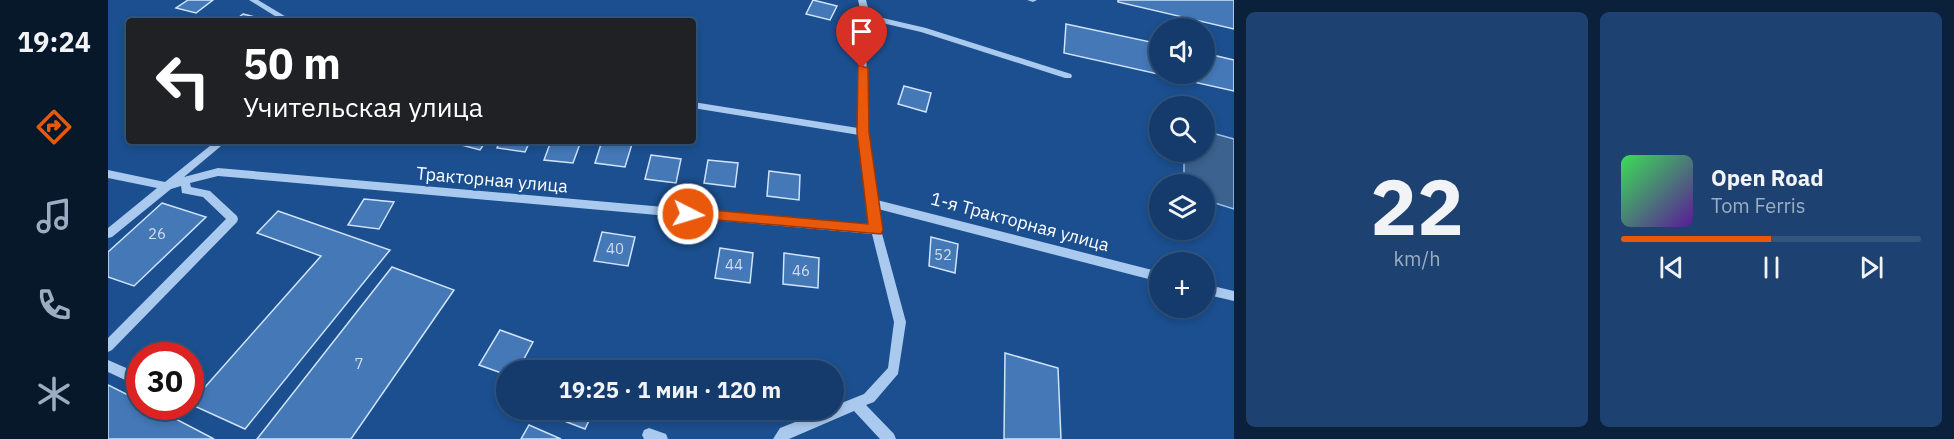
<!DOCTYPE html>
<html lang="ru">
<head>
<meta charset="utf-8">
<style>
  :root { --surface:#143b6b; --page:#1d4271; --text:#f1f3f6; --muted:#9dadc1; --line:#33557e; --accent:#ea580c }
  body { margin:0; font-family:"IBM Plex Sans",sans-serif; background:var(--page); color:var(--text); height:100vh; display:flex; flex-direction:column; font-size:22px; white-space:nowrap }
  * { box-sizing:border-box; margin:0 }
  p { font-size:20px; color:var(--muted) }
  .icon { flex:none; width:33px; height:33px; fill:none; stroke:currentColor; stroke-width:2; stroke-linecap:round; stroke-linejoin:round }
  .map { position:relative; flex:1; overflow:hidden }
  .side { display:flex; flex-direction:column; gap:12px; padding:12px; background:#0b203b; width:720px }
  .side>* { flex:none }
  .top-card { position:absolute; left:18px; top:18px; width:570px; height:126px; border-radius:6px; box-shadow:0 3px 9px #0003,0 0 0 2px var(--line); background:#202124; color:#fff; overflow:hidden }
  .fabs { position:absolute; left:1041px; top:18px; display:grid; gap:12px }
  .fabs a { display:grid; place-items:center; width:66px; height:66px; border-radius:50%; background:var(--surface); box-shadow:0 3px 9px #0003,0 0 0 2px var(--line); font-size:30px }
  .speed { position:absolute; left:18px; top:342px; display:flex; gap:12px; font-size:30px; font-weight:700; text-align:center }
  .speed>* { display:grid; place-content:center; width:78px; height:78px; border-radius:50%; background:var(--surface); box-shadow:0 3px 9px #0003,0 0 0 2px var(--line); line-height:1 }
  .speed .limit { border:9px solid #d22; background:#fff; color:#111 }
  .pin { position:absolute; display:grid; place-items:center; width:51px; height:51px; color:#fff; margin:-62px -26px; border-radius:50% 50% 50% 0; rotate:-45deg; box-shadow:0 0 6px #0007 }
  .pin .icon { rotate:45deg }
  .me { position:absolute; width:66px; margin:-33px; rotate:95deg; stroke-linejoin:round; filter:drop-shadow(0 0 4px #0008) }
  .turn { display:flex; align-items:center; gap:21px; height:126px; padding:0 18px; font-size:27px }
  .turn .icon { width:78px; height:78px; stroke-width:2.5 }
  .turn b { display:block; font-size:42px; line-height:51px }
  .side .widget { flex:1; display:flex; flex-direction:column; justify-content:center; gap:9px; min-width:0; padding:0 21px; border-radius:9px; background:var(--page) }
  .side .dial { align-items:center; gap:0 }
  .dial b { font-size:78px; line-height:1 }
  .song { display:flex; align-items:center; gap:18px }
  .cover { width:72px; height:72px; border-radius:9px; background:linear-gradient(135deg,hsl(130 70% 55%),hsl(270 70% 35%)) }
  .played { height:6px; border-radius:3px; background:linear-gradient(90deg,var(--accent) 50%,var(--line) 50%) }
  .keys { display:flex; justify-content:space-around; direction:ltr }
  .side .tiles { flex:1; display:grid; gap:12px; grid-template-columns:repeat(2,1fr) }
  .trip { position:absolute; left:388px; top:360px; width:348px; height:60px; border-radius:30px; background:var(--surface); box-shadow:0 3px 9px #0003,0 0 0 2px var(--line); font-weight:700; line-height:60px; text-align:center }
  main { display:flex; flex:1; min-height:0 }
  .menu { display:flex; flex-direction:column; width:108px; justify-content:space-around; align-items:center; background:#08182b; color:var(--muted) }
  .menu .icon { width:42px; height:42px }
  .menu .selected { color:var(--accent) }
  .menu b { font-size:27px; color:var(--text) }
  .map>svg:first-child { display:block }
  .water { fill:#3c6290; stroke:#9cc4f0; stroke-width:1.5 }
  .building { fill:#4478b7; stroke:#cfe3fa; stroke-width:1.5 }
  .lines { fill:none; stroke-linecap:round; stroke-linejoin:round }
  .minor { fill:#a9c9ee; fill-rule:evenodd }
  .route { fill:#ea580c; stroke:#983908; stroke-width:1.5 }
  .labels { text-anchor:middle; stroke-width:5; stroke-linejoin:round; paint-order:stroke }
  .number-label { font-size:15px; fill:#d0dded }
  .street-label { font-size:18px; fill:#fff; stroke:#1b4f8f }
</style>
</head>
<body>
<main>
<nav class="menu">
<b>19:24</b>
<svg class="icon selected" aria-label="directions" viewBox="0 0 24 24"><path d="M12 3l9 9-9 9-9-9zM9 14v-3h6M13 9l2 2-2 2"/></svg>
<svg class="icon" aria-label="music" viewBox="0 0 24 24"><path d="M9 18V5l10-2v13"/><circle cx="6" cy="18" r="3"/><circle cx="16" cy="16" r="3"/></svg>
<svg class="icon" aria-label="phone" viewBox="0 0 24 24"><path d="M5 4h4l2 5-3 2q2 4 5 5l2-3 5 2v4C11 20 4 13 5 4z"/></svg>
<svg class="icon" aria-label="climate" viewBox="0 0 24 24"><path d="M12 3v18M4 7l16 10M4 17L20 7"/></svg>
</nav>
<div class="map">
<svg width="1126" height="439" viewBox="0 0 1126 439">
  <rect width="100%" height="100%" fill="#1b4f8f"/>
  <polygon class="water" points="1097,131 1126,139 1126,209 1097,200 1096,184 1076,184 1076,152 1096,152"/>
  <g class="building">
    <polygon points="80,0 105,0 88,13 68,8"/>
    <polygon points="705,0 729,6 722,20 698,14"/>
    <polygon points="1010,0 1126,0 1126,29 1010,2"/>
    <polygon points="135,14 155,19 126,21"/>
    <polygon points="958,24 1052,44 1052,74 1096,74 1096,53 1126,60 1126,91 956,53"/>
    <polygon points="796,86 823,93 818,112 790,104"/>
    <polygon points="347,141 378,141 372,150 346,143"/>
    <polygon points="392,141 422,141 417,152 389,148"/>
    <polygon points="443,141 473,141 465,163 436,160"/>
    <polygon points="494,141 524,144 517,167 487,163"/>
    <polygon points="543,155 573,159 568,183 537,179"/>
    <polygon points="600,160 630,163 627,187 596,183"/>
    <polygon points="661,171 692,175 691,200 659,196"/>
    <polygon points="256,199 286,202 271,229 240,225"/>
    <polygon points="54,203 98,217 26,286 0,277 0,252"/>
    <polygon points="170,211 282,250 137,429 82,404 213,256 149,233"/>
    <polygon points="494,232 527,237 520,266 486,261"/>
    <polygon points="823,237 850,244 847,273 821,266"/>
    <polygon points="612,248 645,253 642,283 607,278"/>
    <polygon points="676,253 711,258 710,288 675,284"/>
    <polygon points="284,267 346,290 243,439 149,439"/>
    <polygon points="392,330 425,342 410,370 399,370 399,375 371,365"/>
    <polygon points="897,353 950,368 953,439 896,439"/>
    <polygon points="0,385 32,401 32,406 43,406 106,439 0,439"/>
    <polygon points="434,410 486,410 477,429 433,412"/>
    <polygon points="421,425 453,439 413,439"/>
  </g>
  <g class="lines">
    <g class="minor">
      <polygon points="141,0 150,0 185,21 175,21"/>
      <polygon points="750,0 758,0 762,15 818,28 963,74 964,76 963,78 957,78 813,32 761,20 758,40 760,132 769,200 1052,272 1052,282 770,209 773,230 798,322 790,374 766,402 758,405 786,434 788,439 772,439 746,411 681,439 665,439 672,428 718,410 726,410 726,406 756,394 780,368 786,322 764,234 110,176 82,183 83,187 102,191 129,216 130,219 129,222 4,350 0,352 0,338 118,219 95,197 74,193 73,186 63,189 4,237 0,238 0,228 49,188 0,178 0,170 57,182 108,141 119,141 76,177 110,168 762,225 751,135 585,108 585,102 750,128 750,40 754,17"/>
      <polygon points="919,0 929,0 925,2"/>
      <polygon points="1096,284 1126,291 1126,301 1096,294"/>
      <polygon points="0,360 32,374 32,387 0,372"/>
      <polygon points="541,428 558,434 560,439 536,439 534,435 536,430"/>
    </g>
  </g>
  <polygon class="route" points="750,65 760,68 761,132 775,230 773,234 575,217 573,214 580,208 760,224 749,132"/>
  <g class="labels">
    <g class="number-label">
      <text x="49" y="239">26</text>
      <text x="507" y="254">40</text>
      <text x="835" y="260">52</text>
      <text x="626" y="270">44</text>
      <text x="693" y="276">46</text>
      <text x="251" y="369">7</text>
    </g>
    <g class="street-label">
      <text transform="translate(384 180) rotate(5)" y="6">Тракторная улица</text>
      <text transform="translate(912 222) rotate(15)" y="6">1-я Тракторная улица</text>
    </g>
  </g>
</svg>
<div class="fabs">
<a><svg class="icon" aria-label="sound" viewBox="0 0 24 24"><path d="M4 9h4l5-4v14l-5-4H4zM17 9q2 3 0 6"/></svg></a>
<a><svg class="icon" aria-label="search" viewBox="0 0 24 24"><circle cx="10" cy="10" r="6"/><path d="M15 15l6 6"/></svg></a>
<a><svg class="icon" aria-label="layers" viewBox="0 0 24 24"><path d="M12 4l9 5-9 5-9-5zM3 14l9 5 9-5"/></svg></a>
<a>+</a>
</div>
<div class="speed"><div class="limit">30</div></div>
<div class="pin" style="left:754px;top:68px;background:#d93025"><svg class="icon" aria-label="arrive" viewBox="0 0 24 24"><path d="M6 21V4h12l-3 4 3 4H6"/></svg></div>
<svg class="me" style="left:580px;top:214px" viewBox="-20 -20 40 40"><circle r="17" fill="#ea580c" stroke="#fff" stroke-width="3"/><path d="M0-11L8 9 0 5-8 9z" fill="#fff"/></svg>
<div class="trip">19:25 · 1 мин · 120 m</div>
<div class="top-card">
<div class="turn"><svg class="icon" aria-label="left" viewBox="0 0 24 24"><path d="M17 20v-9H6M10 6l-5 5 5 5"/></svg><div><b>50 m</b>Учительская улица</div></div>
</div>
</div>
<section class="side">
<div class="tiles">
<div class="widget dial"><b>22</b><p>km/h</p></div>
<div class="widget">
<div class="song"><i class="cover"></i><div><b>Open Road</b><p>Tom Ferris</p></div></div>
<div class="played"></div>
<div class="keys"><svg class="icon" aria-label="previous" viewBox="0 0 24 24"><path d="M18 5L8 12l10 7zM5 5v14"/></svg><svg class="icon" aria-label="pause" viewBox="0 0 24 24"><path d="M8 5v14M16 5v14"/></svg><svg class="icon" aria-label="next" viewBox="0 0 24 24"><path d="M6 5l10 7-10 7zM19 5v14"/></svg></div>
</div>
</div>
</section>
</main>
</body>
</html>
